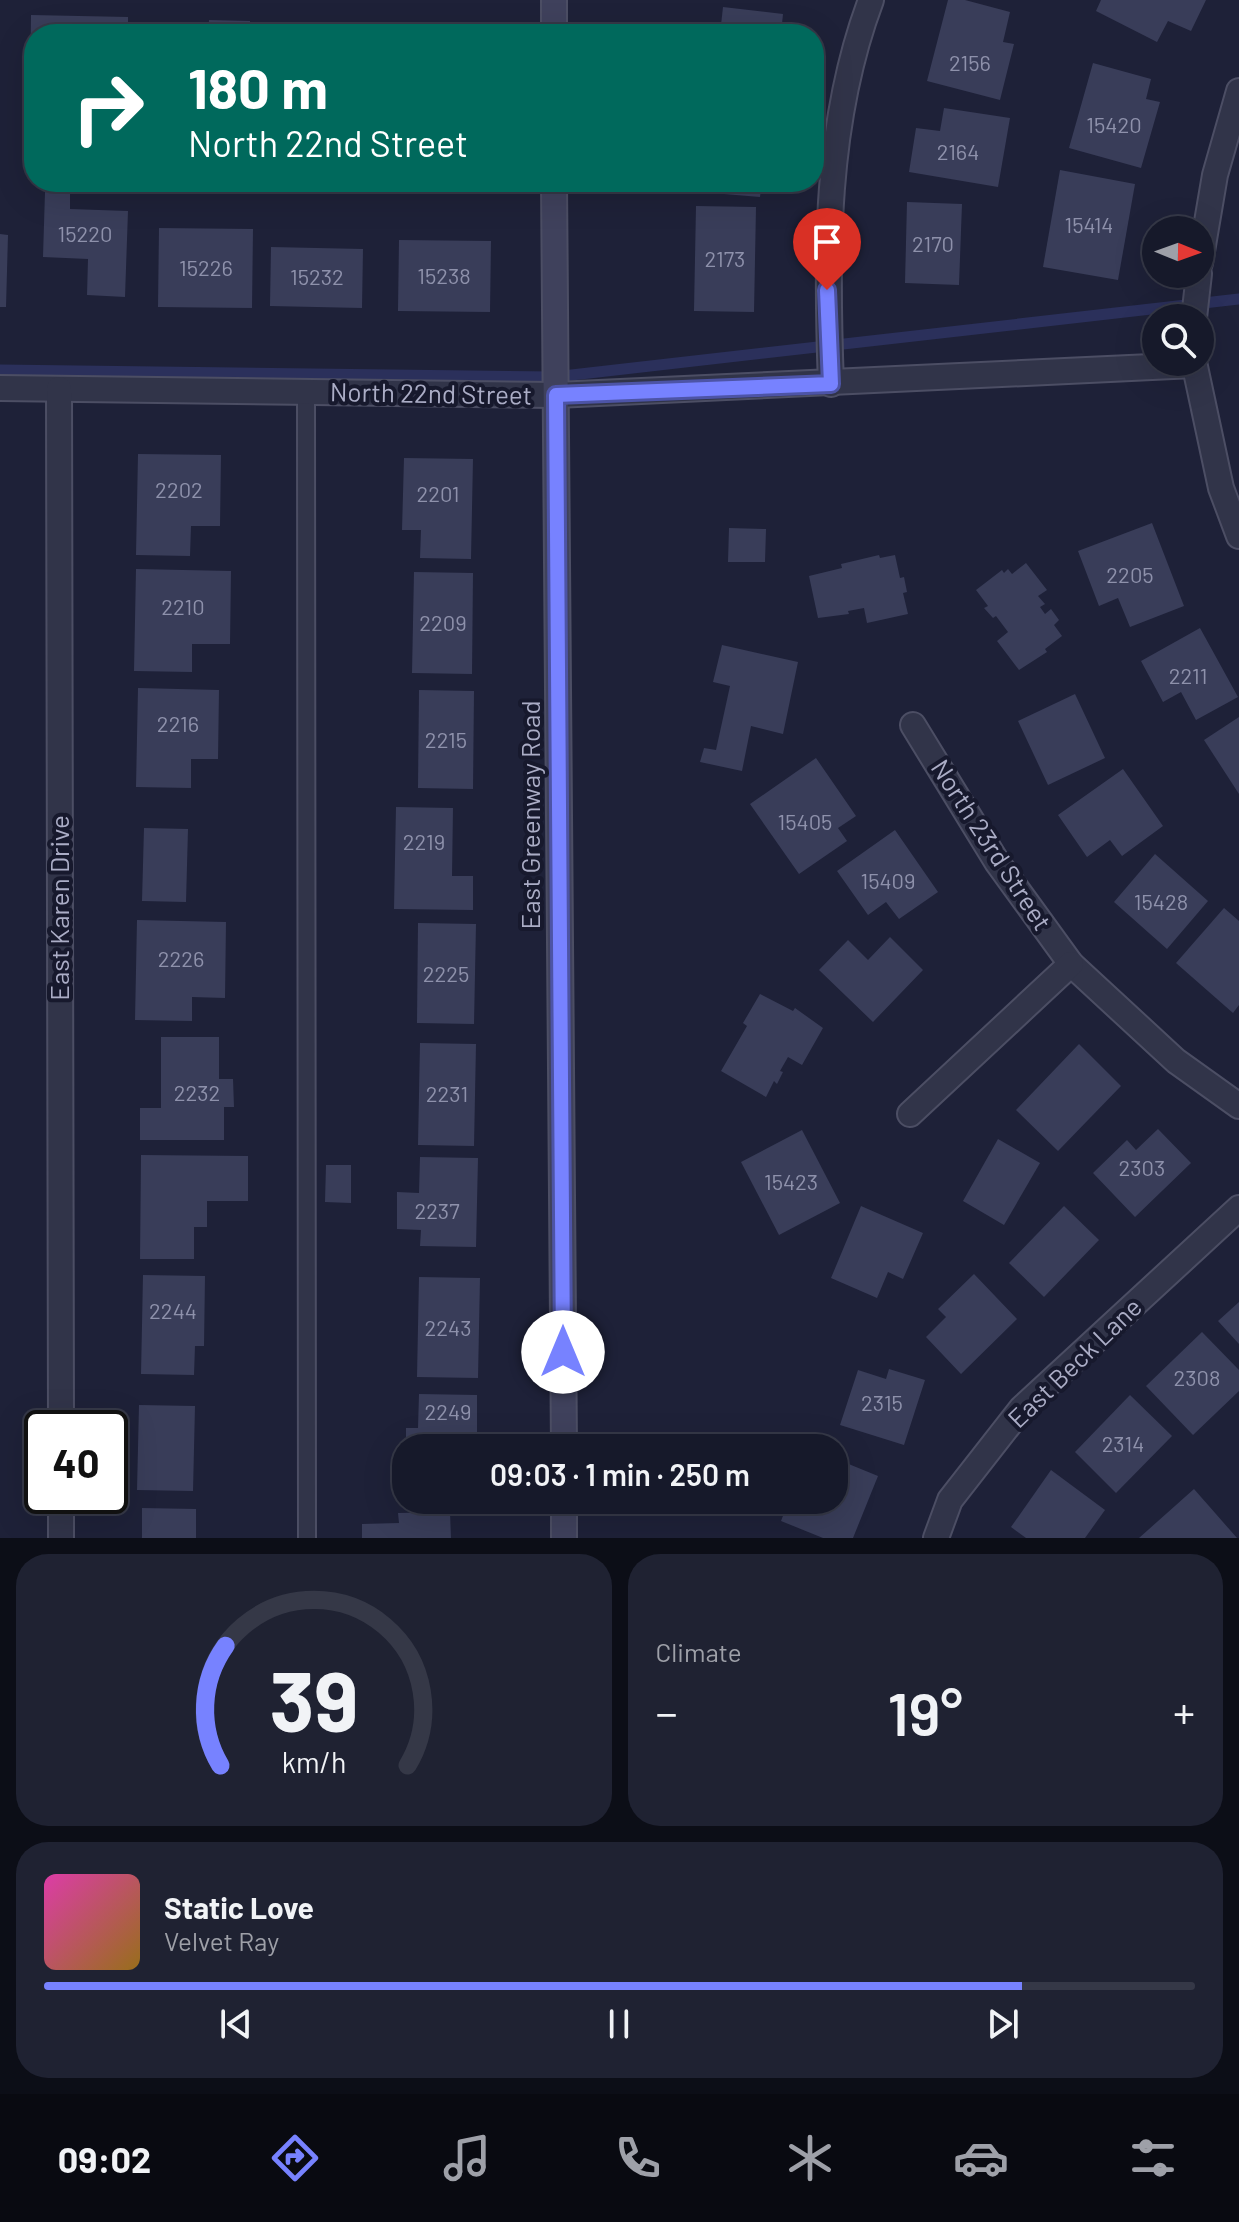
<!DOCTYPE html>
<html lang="en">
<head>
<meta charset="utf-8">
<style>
  :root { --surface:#16192a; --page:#1f2232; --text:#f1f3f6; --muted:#9ea0a8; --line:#353847; --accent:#7782ff }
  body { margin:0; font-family:Barlow,sans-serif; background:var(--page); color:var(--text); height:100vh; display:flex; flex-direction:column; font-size:30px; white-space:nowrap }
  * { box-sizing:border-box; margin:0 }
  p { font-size:26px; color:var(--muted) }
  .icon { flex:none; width:44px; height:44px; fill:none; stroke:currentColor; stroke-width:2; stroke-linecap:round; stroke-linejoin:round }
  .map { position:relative; height:1538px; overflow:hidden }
  .sheet { display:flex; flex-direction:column; gap:16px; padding:16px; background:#0c0e17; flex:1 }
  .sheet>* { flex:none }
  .hud { position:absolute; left:24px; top:24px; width:800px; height:168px; border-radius:32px; box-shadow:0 8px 32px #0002,0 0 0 2px var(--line); background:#00695c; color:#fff; overflow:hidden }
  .needle { width:52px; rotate:91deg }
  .tools { position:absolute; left:1142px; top:216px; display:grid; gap:16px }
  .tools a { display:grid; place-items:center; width:72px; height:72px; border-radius:50%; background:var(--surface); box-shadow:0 8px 32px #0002,0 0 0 2px var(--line); font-size:40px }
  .speed { position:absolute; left:24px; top:1410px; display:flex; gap:16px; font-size:40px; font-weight:700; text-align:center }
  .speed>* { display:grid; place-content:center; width:104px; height:104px; border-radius:50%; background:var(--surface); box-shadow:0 8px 32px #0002,0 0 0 2px var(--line); line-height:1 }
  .speed .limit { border:4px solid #111; border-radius:12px; background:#fff; color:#111 }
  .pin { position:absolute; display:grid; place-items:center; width:68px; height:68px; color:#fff; margin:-82px -34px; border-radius:50% 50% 50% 0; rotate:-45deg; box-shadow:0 0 8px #0007 }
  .pin .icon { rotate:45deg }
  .me { position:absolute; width:88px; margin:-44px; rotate:0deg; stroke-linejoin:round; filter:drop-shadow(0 0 6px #0008) }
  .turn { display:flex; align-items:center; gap:28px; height:168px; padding:0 32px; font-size:36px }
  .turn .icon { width:104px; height:104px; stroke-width:2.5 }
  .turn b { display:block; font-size:56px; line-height:68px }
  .big { font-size:60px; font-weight:600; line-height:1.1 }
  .sheet .card { flex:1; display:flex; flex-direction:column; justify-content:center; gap:12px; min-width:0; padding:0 28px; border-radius:32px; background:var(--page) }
  .sheet .dial { align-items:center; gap:0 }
  .dial svg { height:208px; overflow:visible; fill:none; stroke:var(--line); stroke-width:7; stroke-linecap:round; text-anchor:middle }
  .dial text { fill:var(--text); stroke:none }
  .song { display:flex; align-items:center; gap:24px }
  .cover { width:96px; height:96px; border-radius:12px; background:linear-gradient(135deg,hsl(320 70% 55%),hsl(40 70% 35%)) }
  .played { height:8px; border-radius:4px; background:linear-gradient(90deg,var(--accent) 85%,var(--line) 85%) }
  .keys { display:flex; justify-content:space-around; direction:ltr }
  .heat { display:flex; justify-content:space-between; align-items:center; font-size:44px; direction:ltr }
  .sheet .tiles { flex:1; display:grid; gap:16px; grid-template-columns:1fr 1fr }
  .card:last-child { grid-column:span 2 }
  .trip { position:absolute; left:392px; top:1434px; width:456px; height:80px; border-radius:32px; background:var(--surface); box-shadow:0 8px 32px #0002,0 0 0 2px var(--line); font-weight:600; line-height:80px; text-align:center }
  .tabs { display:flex; height:128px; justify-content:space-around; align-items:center; background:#090a11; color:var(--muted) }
  .tabs .icon { width:56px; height:56px }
  .tabs .selected { color:var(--accent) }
  .tabs b { font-size:36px; color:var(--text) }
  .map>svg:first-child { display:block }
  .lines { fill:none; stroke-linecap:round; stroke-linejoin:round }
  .stream { stroke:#2b305b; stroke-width:11 }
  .building { fill:#393d59 }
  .lane-casing { stroke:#4c4e64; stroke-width:20 }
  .street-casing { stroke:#4c4e64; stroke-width:28 }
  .secondary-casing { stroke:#4c4e64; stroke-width:28 }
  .lane { stroke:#313449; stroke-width:16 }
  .street { stroke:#313449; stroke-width:24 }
  .secondary { stroke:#3f415c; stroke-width:24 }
  .route-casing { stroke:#4d54a6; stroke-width:20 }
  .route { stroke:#7782ff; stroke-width:14 }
  .labels { text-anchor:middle; stroke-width:8; stroke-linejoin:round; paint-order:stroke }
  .number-label { font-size:22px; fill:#8e91ab }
  .street-label { font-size:26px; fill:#abadc6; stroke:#17192d }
</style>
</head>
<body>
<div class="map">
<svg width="1239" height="1538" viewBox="0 0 1239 1538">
  <rect width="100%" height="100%" fill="#1e2138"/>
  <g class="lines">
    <polyline class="stream" points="0,370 554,377 1239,299"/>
  </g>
  <g class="building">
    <polygon points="948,0 965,0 1010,12 1003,42 1014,44 1000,100 927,81"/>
    <polygon points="1101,0 1206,0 1191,31 1168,21 1157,42 1096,11"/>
    <polygon points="723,7 783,14 781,34 720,34"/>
    <polygon points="31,15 128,17 128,34 34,34 34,98 30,98"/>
    <polygon points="209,20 250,21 250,34 208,34"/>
    <rect x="396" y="22" width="36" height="12"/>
    <rect x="291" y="24" width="36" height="10"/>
    <polygon points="1093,63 1151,79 1146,99 1160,102 1141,168 1069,148"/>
    <polygon points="944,108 1010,118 998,187 909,172 916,128 940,131"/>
    <polygon points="1060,170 1135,184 1118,280 1043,267"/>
    <polygon points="689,182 762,182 760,197 688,191"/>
    <polygon points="45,192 70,193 70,209 128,211 125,297 87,295 88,259 43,257"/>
    <polygon points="907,202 962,204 959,285 905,283"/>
    <polygon points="696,206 756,207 754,312 694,311"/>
    <polygon points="159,228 253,229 252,308 158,307"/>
    <polygon points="0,234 8,235 6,307 0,307"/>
    <polygon points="399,240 491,241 490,312 398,311"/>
    <polygon points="271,247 363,249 362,308 270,306"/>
    <polygon points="138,454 221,455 220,526 191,526 190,556 136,555"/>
    <polygon points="404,458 473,459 471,559 420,558 421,530 402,530"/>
    <polygon points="1152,523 1184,606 1130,627 1118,598 1099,606 1078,551"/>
    <polygon points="729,528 766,529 765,562 728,562"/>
    <polygon points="879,555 880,558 895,555 900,578 904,577 907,592 903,593 908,614 867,623 864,608 848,611 849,614 818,618 809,576 842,568 841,564"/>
    <polygon points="1026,563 1047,590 1038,596 1045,604 1040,607 1045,614 1051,609 1059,620 1054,625 1062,636 1045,649 1047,652 1019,670 997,641 1008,632 996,616 993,618 984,608 988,606 976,590 1002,570 1004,573 1008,569 1012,574"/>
    <polygon points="136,569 231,571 230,644 192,644 192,672 134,671"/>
    <polygon points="414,572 473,573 472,674 412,673"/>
    <polygon points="1200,628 1238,697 1196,720 1181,692 1163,702 1141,661"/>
    <polygon points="722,645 798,662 783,734 751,726 742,771 700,762 704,748 716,750 730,686 713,682"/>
    <polygon points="138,688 219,690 218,759 191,759 191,788 136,787"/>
    <polygon points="419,690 474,691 473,789 418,788"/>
    <polygon points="1075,694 1105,758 1048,785 1018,721"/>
    <polygon points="1239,717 1239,794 1204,740"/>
    <polygon points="816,758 856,816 838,828 847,841 799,874 750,804"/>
    <polygon points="1123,769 1163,826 1122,856 1110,840 1087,857 1058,815"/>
    <polygon points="396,807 453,808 452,876 473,876 473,910 394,909"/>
    <polygon points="144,828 188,829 186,902 142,901"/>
    <polygon points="895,830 938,892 899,919 886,902 868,915 837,871"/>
    <polygon points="1155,854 1208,901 1167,949 1114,902"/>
    <polygon points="1224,908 1239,921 1239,1005 1233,1013 1176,963"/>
    <polygon points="137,920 226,922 225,998 192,997 192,1021 135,1020"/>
    <polygon points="418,923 476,924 474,1024 417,1023"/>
    <polygon points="890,937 923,970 873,1022 819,970 848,940 868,960"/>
    <polygon points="760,994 793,1011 795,1008 823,1028 802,1065 788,1057 780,1071 783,1072 777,1084 774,1081 766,1097 721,1071 747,1026 743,1023"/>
    <polygon points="161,1037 219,1037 219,1079 233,1079 234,1107 224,1107 224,1140 140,1140 140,1108 161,1108"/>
    <polygon points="420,1043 476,1044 474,1146 418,1145"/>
    <polygon points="1079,1044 1121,1086 1058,1151 1016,1110"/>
    <polygon points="1158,1129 1191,1163 1135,1217 1093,1173 1127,1140 1136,1150"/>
    <polygon points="802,1130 840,1203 779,1235 741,1162"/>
    <polygon points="998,1139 1040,1163 1004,1225 963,1201"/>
    <polygon points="141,1155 248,1156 248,1201 207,1201 207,1227 194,1227 194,1259 140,1259"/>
    <polygon points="420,1157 478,1158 476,1247 420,1246 421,1230 397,1229 397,1192 419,1193"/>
    <polygon points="326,1165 351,1165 351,1203 325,1202"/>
    <polygon points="861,1206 923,1233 903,1279 888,1272 877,1298 831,1278"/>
    <polygon points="1064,1206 1099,1240 1044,1297 1009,1263"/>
    <polygon points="974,1274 1017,1319 961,1374 926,1337 946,1317 938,1309"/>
    <polygon points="143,1275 205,1276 204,1346 195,1346 194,1375 141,1374"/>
    <polygon points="419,1277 480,1278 478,1378 417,1377"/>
    <polygon points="1239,1302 1239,1344 1218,1321"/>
    <polygon points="1202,1332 1239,1370 1239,1391 1193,1435 1146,1386"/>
    <polygon points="889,1369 925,1380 904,1445 840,1425 858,1370 886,1379"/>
    <polygon points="419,1394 477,1395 477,1448 406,1448 406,1428 418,1428"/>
    <polygon points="1130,1395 1172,1436 1116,1493 1075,1452"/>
    <polygon points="139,1405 195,1406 193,1491 137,1490"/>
    <polygon points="834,1458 878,1476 853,1538 823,1538 781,1521 789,1500 834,1500"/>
    <polygon points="1051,1470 1105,1510 1085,1538 1026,1538 1011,1527"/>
    <polygon points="1194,1489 1237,1538 1139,1538"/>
    <polygon points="142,1508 196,1509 196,1538 142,1538"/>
    <polygon points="450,1512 451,1538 362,1538 362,1524 399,1523 398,1513"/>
  </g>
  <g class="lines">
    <defs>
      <polyline id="lane" points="306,393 307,1538"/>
      <g id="street">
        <polyline points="1200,263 1215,175 1239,91"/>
        <polyline points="1194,318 1199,274"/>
        <polyline points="1194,362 1221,488 1239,536"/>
        <path d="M 831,384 C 826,255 825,122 871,0"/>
        <polyline points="0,388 556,395 1194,365"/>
        <polyline points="59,389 61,1428"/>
        <polyline points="913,725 997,862 1071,964 1176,1061 1239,1106"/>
        <polyline points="910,1114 1071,964"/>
        <polyline points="61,1496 61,1538"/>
        <polyline points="936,1538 950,1500 1022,1408 1239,1208"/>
      </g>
      <g id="secondary">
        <polyline points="554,0 554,34"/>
        <polyline points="554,182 564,1448"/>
        <polyline points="564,1500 564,1538"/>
      </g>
    </defs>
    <use href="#lane" class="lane-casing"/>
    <use href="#street" class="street-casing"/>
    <use href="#secondary" class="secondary-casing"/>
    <use href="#lane" class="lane"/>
    <use href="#street" class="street"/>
    <use href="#secondary" class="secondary"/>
  </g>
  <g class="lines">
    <defs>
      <polyline id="route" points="563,1352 556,395 831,384 827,290"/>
    </defs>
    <use href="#route" class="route-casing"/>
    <use href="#route" class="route"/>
  </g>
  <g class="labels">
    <g class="number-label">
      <text x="970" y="71">2156</text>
      <text x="1114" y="133">15420</text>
      <text x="958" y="160">2164</text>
      <text x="1089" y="233">15414</text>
      <text x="85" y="242">15220</text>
      <text x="933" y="252">2170</text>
      <text x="725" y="267">2173</text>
      <text x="206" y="276">15226</text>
      <text x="444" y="284">15238</text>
      <text x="317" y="285">15232</text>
      <text x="179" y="498">2202</text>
      <text x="438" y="502">2201</text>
      <text x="1130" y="583">2205</text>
      <text x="183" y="615">2210</text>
      <text x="443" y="631">2209</text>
      <text x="1188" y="684">2211</text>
      <text x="178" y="732">2216</text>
      <text x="446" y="748">2215</text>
      <text x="805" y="830">15405</text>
      <text x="424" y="850">2219</text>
      <text x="888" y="889">15409</text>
      <text x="1161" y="910">15428</text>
      <text x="181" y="967">2226</text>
      <text x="446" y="982">2225</text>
      <text x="197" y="1101">2232</text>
      <text x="447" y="1102">2231</text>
      <text x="1142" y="1176">2303</text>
      <text x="791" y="1190">15423</text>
      <text x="437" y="1219">2237</text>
      <text x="173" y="1319">2244</text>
      <text x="448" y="1336">2243</text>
      <text x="1197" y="1386">2308</text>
      <text x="882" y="1411">2315</text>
      <text x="448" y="1420">2249</text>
      <text x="1123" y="1452">2314</text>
    </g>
    <g class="street-label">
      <text transform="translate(431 394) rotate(1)" y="9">North 22nd Street</text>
      <text transform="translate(531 815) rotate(-90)" y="9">East Greenway Road</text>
      <text transform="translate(991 845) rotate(57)" y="9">North 23rd Street</text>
      <text transform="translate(60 908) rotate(-90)" y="9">East Karen Drive</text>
      <text transform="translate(1075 1363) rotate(-44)" y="9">East Beck Lane</text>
    </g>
  </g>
</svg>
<div class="tools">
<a><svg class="needle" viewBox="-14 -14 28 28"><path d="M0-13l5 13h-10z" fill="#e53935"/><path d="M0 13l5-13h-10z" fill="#9ea0a8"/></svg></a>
<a><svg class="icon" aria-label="search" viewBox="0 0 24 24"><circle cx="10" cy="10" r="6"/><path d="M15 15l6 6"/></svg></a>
</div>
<div class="speed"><div class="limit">40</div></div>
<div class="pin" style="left:827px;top:290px;background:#d93025"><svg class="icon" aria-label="arrive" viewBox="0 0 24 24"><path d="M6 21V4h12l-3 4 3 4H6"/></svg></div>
<svg class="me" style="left:563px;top:1352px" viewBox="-20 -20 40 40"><circle r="19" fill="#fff"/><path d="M0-13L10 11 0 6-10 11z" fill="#7782ff"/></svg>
<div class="trip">09:03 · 1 min · 250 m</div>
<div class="hud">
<div class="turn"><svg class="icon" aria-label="right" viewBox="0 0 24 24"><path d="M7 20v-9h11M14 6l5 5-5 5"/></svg><div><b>180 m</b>North 22nd Street</div></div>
</div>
</div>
<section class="sheet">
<div class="tiles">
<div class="card dial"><svg viewBox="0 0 100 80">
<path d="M14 69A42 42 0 1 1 86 69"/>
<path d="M14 69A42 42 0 0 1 16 23" stroke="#7782ff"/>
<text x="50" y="56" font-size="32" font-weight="700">39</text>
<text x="50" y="72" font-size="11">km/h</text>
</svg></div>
<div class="card"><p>Climate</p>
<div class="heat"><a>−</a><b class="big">19°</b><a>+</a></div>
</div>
<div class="card">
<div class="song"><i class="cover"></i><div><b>Static Love</b><p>Velvet Ray</p></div></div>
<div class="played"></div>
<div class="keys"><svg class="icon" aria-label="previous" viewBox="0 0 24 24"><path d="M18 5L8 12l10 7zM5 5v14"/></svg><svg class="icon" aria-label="pause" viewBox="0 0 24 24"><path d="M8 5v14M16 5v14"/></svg><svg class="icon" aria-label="next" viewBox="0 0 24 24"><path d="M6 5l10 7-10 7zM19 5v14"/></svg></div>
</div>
</div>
</section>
<nav class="tabs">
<b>09:02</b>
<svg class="icon selected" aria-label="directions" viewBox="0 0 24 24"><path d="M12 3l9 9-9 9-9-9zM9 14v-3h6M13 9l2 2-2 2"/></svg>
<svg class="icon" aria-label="music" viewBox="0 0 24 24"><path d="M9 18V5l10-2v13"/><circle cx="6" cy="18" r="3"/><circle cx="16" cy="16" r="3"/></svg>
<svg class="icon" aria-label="phone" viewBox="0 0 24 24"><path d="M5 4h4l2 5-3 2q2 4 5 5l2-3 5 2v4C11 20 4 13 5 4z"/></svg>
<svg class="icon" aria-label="climate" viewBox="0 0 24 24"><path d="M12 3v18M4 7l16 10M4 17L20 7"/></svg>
<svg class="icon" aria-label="car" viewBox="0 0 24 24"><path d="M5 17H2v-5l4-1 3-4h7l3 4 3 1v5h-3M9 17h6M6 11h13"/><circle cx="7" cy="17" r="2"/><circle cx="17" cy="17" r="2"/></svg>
<svg class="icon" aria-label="filters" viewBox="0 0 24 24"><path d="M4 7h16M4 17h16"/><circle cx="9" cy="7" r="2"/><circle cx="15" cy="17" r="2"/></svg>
</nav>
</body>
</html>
